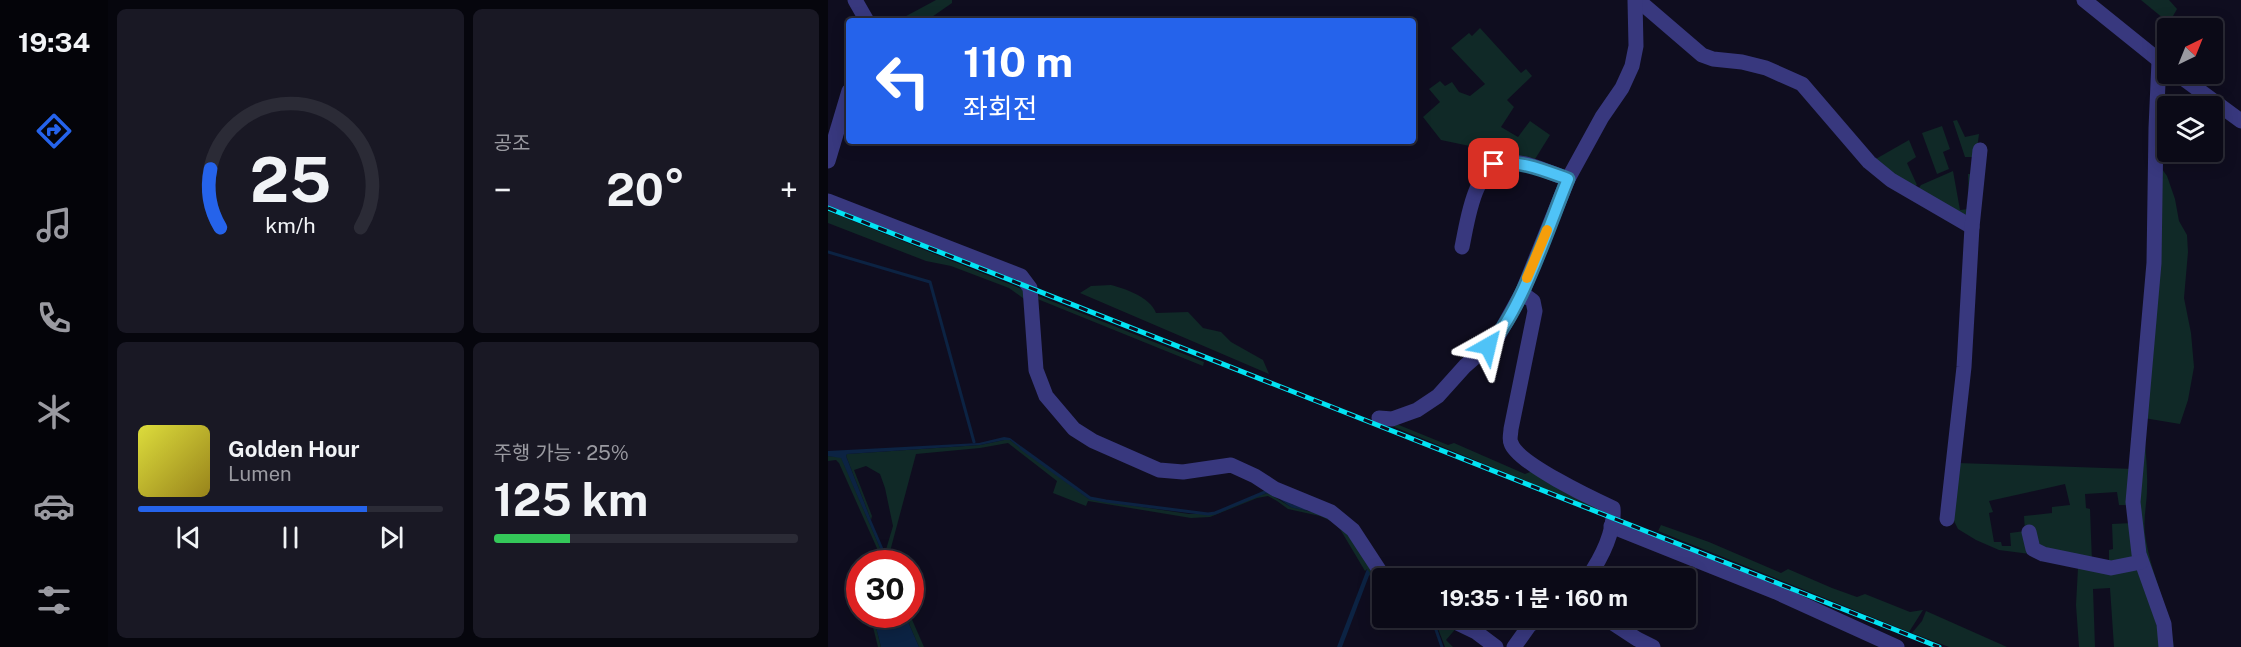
<!DOCTYPE html>
<html lang="ko">
<head>
<meta charset="utf-8">
<style>
  :root { --surface:#0b0a17; --page:#191824; --text:#f1f3f6; --muted:#9a9aa1; --line:#2b2b36; --accent:#2563eb }
  body { margin:0; font-family:"Public Sans","Noto Sans KR",sans-serif; background:var(--page); color:var(--text); height:100vh; display:flex; flex-direction:column; font-size:22px; white-space:nowrap }
  * { box-sizing:border-box; margin:0 }
  p { font-size:20px; color:var(--muted) }
  .icon { flex:none; width:33px; height:33px; fill:none; stroke:currentColor; stroke-width:2; stroke-linecap:round; stroke-linejoin:round }
  .map { position:relative; flex:1; overflow:hidden }
  .panel { display:flex; flex-direction:column; gap:9px; padding:9px; background:#06060d; width:720px }
  .panel>* { flex:none }
  .guide { position:absolute; left:18px; top:18px; width:570px; height:126px; border-radius:6px; box-shadow:0 3px 15px #0003,0 0 0 2px var(--line); background:#2563eb; color:#fff; overflow:hidden }
  .needle { width:39px; rotate:43deg }
  .tools { position:absolute; left:1329px; top:18px; display:grid; gap:12px }
  .tools a { display:grid; place-items:center; width:66px; height:66px; border-radius:6px; background:var(--surface); box-shadow:0 3px 15px #0003,0 0 0 2px var(--line); font-size:30px }
  .speed { position:absolute; left:18px; top:550px; display:flex; gap:12px; font-size:30px; font-weight:700; text-align:center }
  .speed>* { display:grid; place-content:center; width:78px; height:78px; border-radius:50%; background:var(--surface); box-shadow:0 3px 15px #0003,0 0 0 2px var(--line); line-height:1 }
  .speed .limit { border:9px solid #d22; background:#fff; color:#111 }
  .pin { position:absolute; display:grid; place-items:center; width:51px; height:51px; color:#fff; margin:-26px; border-radius:12px; box-shadow:0 3px 9px #0006 }
  .me { position:absolute; width:66px; margin:-33px; rotate:37deg; stroke-linejoin:round; filter:drop-shadow(0 0 4px #0008) }
  .turn { display:flex; align-items:center; gap:21px; height:126px; padding:0 18px; font-size:27px }
  .turn .icon { width:78px; height:78px; stroke-width:2.5 }
  .turn b { display:block; font-size:42px; line-height:51px }
  .big { font-size:45px; font-weight:700; line-height:1.1 }
  .panel .tile { flex:1; display:flex; flex-direction:column; justify-content:center; gap:9px; min-width:0; padding:0 21px; border-radius:9px; background:var(--page) }
  .panel .dial { align-items:center; gap:0 }
  .dial svg { height:156px; overflow:visible; fill:none; stroke:var(--line); stroke-width:7; stroke-linecap:round; text-anchor:middle }
  .dial text { fill:var(--text); stroke:none }
  .song { display:flex; align-items:center; gap:18px }
  .cover { width:72px; height:72px; border-radius:9px; background:linear-gradient(135deg,hsl(60 70% 55%),hsl(50 70% 35%)) }
  .played { height:6px; border-radius:3px; background:linear-gradient(90deg,var(--accent) 75%,var(--line) 75%) }
  .keys { display:flex; justify-content:space-around; direction:ltr }
  .heat { display:flex; justify-content:space-between; align-items:center; font-size:33px; direction:ltr }
  .charge { height:9px; border-radius:4px; background:linear-gradient(90deg,#34c759 25%,var(--line) 0) }
  .panel .tiles { flex:1; display:grid; gap:9px; grid-template-columns:repeat(2,1fr) }
  .trip { position:absolute; left:544px; top:568px; width:324px; height:60px; border-radius:6px; background:var(--surface); box-shadow:0 3px 15px #0003,0 0 0 2px var(--line); font-weight:700; line-height:60px; text-align:center }
  main { display:flex; flex:1; min-height:0 }
  .dock { display:flex; flex-direction:column; width:108px; justify-content:space-around; align-items:center; background:#040409; color:var(--muted) }
  .dock .icon { width:42px; height:42px }
  .dock .selected { color:var(--accent) }
  .dock b { font-size:27px; color:var(--text) }
  .map>svg:first-child { display:block }
  .green { fill:#102927; fill-rule:evenodd }
  .water { fill:#0c2343 }
  .lines { fill:none; stroke-linecap:round; stroke-linejoin:round }
  .stream { stroke:#0c2343; stroke-width:3 }
  .minor { stroke:#38387e; stroke-width:15 }
  .rail-casing { stroke:#02e3f3; stroke-width:5 }
  .rail { stroke:#0f0d1f; stroke-width:3; stroke-dasharray:9; stroke-linecap:butt }
  .route-casing { stroke:#337fa1; stroke-width:15 }
  .route { stroke:#4fc3f7; stroke-width:10 }
  .slow { stroke:#f59e0b; stroke-width:10 }
</style>
</head>
<body>
<main>
<nav class="dock">
<b>19:34</b>
<svg class="icon selected" aria-label="directions" viewBox="0 0 24 24"><path d="M12 3l9 9-9 9-9-9zM9 14v-3h6M13 9l2 2-2 2"/></svg>
<svg class="icon" aria-label="music" viewBox="0 0 24 24"><path d="M9 18V5l10-2v13"/><circle cx="6" cy="18" r="3"/><circle cx="16" cy="16" r="3"/></svg>
<svg class="icon" aria-label="phone" viewBox="0 0 24 24"><path d="M5 4h4l2 5-3 2q2 4 5 5l2-3 5 2v4C11 20 4 13 5 4z"/></svg>
<svg class="icon" aria-label="climate" viewBox="0 0 24 24"><path d="M12 3v18M4 7l16 10M4 17L20 7"/></svg>
<svg class="icon" aria-label="car" viewBox="0 0 24 24"><path d="M5 17H2v-5l4-1 3-4h7l3 4 3 1v5h-3M9 17h6M6 11h13"/><circle cx="7" cy="17" r="2"/><circle cx="17" cy="17" r="2"/></svg>
<svg class="icon" aria-label="filters" viewBox="0 0 24 24"><path d="M4 7h16M4 17h16"/><circle cx="9" cy="7" r="2"/><circle cx="15" cy="17" r="2"/></svg>
</nav>
<section class="panel">
<div class="tiles">
<div class="tile dial"><svg viewBox="0 0 100 80">
<path d="M14 69A42 42 0 1 1 86 69"/>
<path d="M14 69A42 42 0 0 1 9 39" stroke="#2563eb"/>
<text x="50" y="56" font-size="32" font-weight="700">25</text>
<text x="50" y="72" font-size="11">km/h</text>
</svg></div>
<div class="tile"><p>공조</p>
<div class="heat"><a>−</a><b class="big">20°</b><a>+</a></div>
</div>
<div class="tile">
<div class="song"><i class="cover"></i><div><b>Golden Hour</b><p>Lumen</p></div></div>
<div class="played"></div>
<div class="keys"><svg class="icon" aria-label="previous" viewBox="0 0 24 24"><path d="M18 5L8 12l10 7zM5 5v14"/></svg><svg class="icon" aria-label="pause" viewBox="0 0 24 24"><path d="M8 5v14M16 5v14"/></svg><svg class="icon" aria-label="next" viewBox="0 0 24 24"><path d="M6 5l10 7-10 7zM19 5v14"/></svg></div>
</div>
<div class="tile"><p>주행 가능 · 25%</p><b class="big">125 km</b><div class="charge"></div></div>
</div>
</section>
<div class="map">
<svg width="1413" height="647" viewBox="0 0 1413 647">
  <rect width="100%" height="100%" fill="#0f0d1f"/>
  <g class="green">
    <polygon points="108,0 124,0 124,3 98,21 69,21"/>
    <polygon points="1313,0 1341,0 1349,9 1341,23"/>
    <polygon points="652,28 693,73 698,69 704,76 679,100 686,107 673,127 690,137 702,121 722,135 704,164 656,149 613,140 595,117 612,102 601,89 612,81 617,86 624,82 631,92 642,96 657,84 623,48 641,33 644,36"/>
    <polygon points="1129,120 1137,137 1151,134 1148,157 1137,157 1125,121"/>
    <polygon points="1114,126 1122,149 1115,152 1121,169 1109,174 1094,133"/>
    <polygon points="1081,140 1088,157 1079,163 1089,185 1083,189 1046,160"/>
    <path d="M 1331,165 L 1339,176 L 1347,199 L 1351,221 L 1359,235 L 1360,252 L 1356,298 L 1363,333 L 1366,367 L 1360,400 L 1352,424 L 1316,418 C 1316,441 1320,465 1319,488 C 1319,504 1315,518 1317,534 C 1322,573 1342,608 1346,647 L 1343,647 C 1336,596 1308,549 1309,498 L 1331,251 Z"/>
    <polygon points="1125,171 1132,210 1141,209 1140,174 1148,174 1143,224 1088,192 1093,185"/>
    <polygon points="0,211 196,290 199,301 181,288 123,266 98,261 0,223"/>
    <path d="M 283,285 C 298,289 322,297 328,313 L 360,312 L 375,328 L 393,332 L 403,342 L 435,360 L 441,374 L 252,293 L 263,286 Z"/>
    <polygon points="208,295 376,362 375,366 207,298"/>
    <polygon points="561,421 620,445 626,443 697,474 707,470 781,510 781,515 554,422"/>
    <polygon points="176,440 182,440 261,499 361,514 387,514 426,497 440,493 463,507 501,516 519,534 555,581 555,587 541,575 539,569 537,571 512,529 505,522 492,516 460,509 449,501 440,496 429,498 382,517 363,518 260,501 258,506 225,493 229,481 180,443 152,448 88,454 60,559 57,553 65,526 57,488 52,474 38,466 26,470 44,516 43,520 18,456 19,454 152,445"/>
    <polygon points="0,456 13,457 59,564 56,564 11,463 8,460 0,461"/>
    <path d="M 1129,463 L 1306,469 L 1302,505 L 1291,505 L 1289,492 L 1257,494 L 1258,508 L 1262,509 L 1264,562 L 1171,550 L 1148,540 L 1130,529 L 1125,519 ZM 1237,484 L 1242,505 L 1224,507 L 1224,513 L 1196,516 L 1197,531 L 1182,533 L 1183,546 L 1174,546 L 1173,542 L 1166,542 L 1161,513 L 1165,512 L 1161,501 Z"/>
    <polygon points="1304,523 1310,561 1281,563 1281,550 1285,549 1284,524"/>
    <polygon points="833,525 881,542 953,573 960,569 1004,588 1029,597 1037,594 1082,612 1095,610 1081,632 830,531"/>
    <polygon points="1312,567 1335,647 1286,647 1282,588 1265,589 1267,647 1251,647 1248,605 1250,568"/>
    <polygon points="1098,611 1179,647 1121,647 1084,633 1094,621"/>
    <polygon points="42,615 44,615 47,625 76,615 82,615 96,647 91,647 78,617 48,627 53,647 50,647"/>
    <polygon points="614,619 630,626 618,640 625,647 617,647 609,626"/>
  </g>
  <g class="water">
    <polygon points="176,437 182,438 194,447 192,448 182,440 176,440 152,445 19,454 18,456 43,520 62,564 59,564 13,458 0,456 0,451 151,443"/>
    <polygon points="539,569 542,573 514,647 509,647"/>
    <polygon points="44,615 76,615 46,625"/>
    <polygon points="78,617 91,647 53,647 48,627"/>
  </g>
  <g class="lines">
    <g class="stream">
      <polyline points="0,252 102,282 146,442"/>
      <polyline points="193,448 262,498 278,501 380,514 387,513 437,492 440,492"/>
      <polyline points="454,499 464,506 478,509"/>
      <polyline points="596,618 607,627 614,647"/>
    </g>
    <g class="minor">
      <polyline points="27,0 39,21"/>
      <polyline points="810,0 874,55 885,59 914,62 938,68 974,84 1041,162 1063,180 1144,227"/>
      <polyline points="1256,0 1338,66"/>
      <polyline points="1331,61 1328,128 1326,263 1305,502 1311,554 1336,624 1338,647"/>
      <polyline points="1349,74 1413,121"/>
      <polyline points="0,161 21,91"/>
      <polyline points="0,201 193,276 202,288 208,370 218,396 246,429 265,441 331,470 355,472 403,465 427,476 447,489 503,512 525,530 557,579"/>
      <path d="M 634,247 C 640,219 646,162 682,162 C 701,162 722,173 740,179"/>
      <polyline points="551,418 564,419 589,410 610,396 637,366 669,338 694,293"/>
      <polyline points="1119,519 1136,367 1144,227 1152,150"/>
      <polyline points="783,526 948,592 1069,647"/>
      <polyline points="1201,532 1205,549 1215,554 1283,568 1313,562"/>
      <path d="M 759,579 C 772,560 787,532 785,508 C 765,499 689,463 683,443 C 681,439 683,433 683,429 L 707,311 L 705,301 L 694,293 L 740,179 L 774,117 L 794,88 L 804,66 L 808,46 L 807,0"/>
      <polyline points="619,618 648,632 668,647"/>
      <polyline points="777,618 809,639 825,647"/>
      <polyline points="686,647 701,626 711,618"/>
    </g>
    <defs>
      <polyline id="rail" points="0,208 1111,647"/>
    </defs>
    <use href="#rail" class="rail-casing"/>
    <use href="#rail" class="rail"/>
  </g>
  <g class="lines">
    <defs>
      <path id="route" d="M 660,346 C 692,316 722,222 740,179 C 715,170 693,160 666,164"/>
    </defs>
    <use href="#route" class="route-casing"/>
    <use href="#route" class="route"/>
    <polyline class="slow" points="699,278 719,230"/>
  </g>
</svg>
<div class="tools">
<a><svg class="needle" viewBox="-14 -14 28 28"><path d="M0-13l5 13h-10z" fill="#e53935"/><path d="M0 13l5-13h-10z" fill="#9a9aa1"/></svg></a>
<a><svg class="icon" aria-label="layers" viewBox="0 0 24 24"><path d="M12 4l9 5-9 5-9-5zM3 14l9 5 9-5"/></svg></a>
</div>
<div class="speed"><div class="limit">30</div></div>
<div class="pin" style="left:666px;top:164px;background:#d93025"><svg class="icon" aria-label="arrive" viewBox="0 0 24 24"><path d="M6 21V4h12l-3 4 3 4H6"/></svg></div>
<svg class="me" style="left:660px;top:346px" viewBox="-20 -20 40 40"><path d="M0-17L14 15 0 8-14 15z" fill="#4fc3f7" stroke="#fff" stroke-width="4"/></svg>
<div class="trip">19:35 · 1 분 · 160 m</div>
<div class="guide">
<div class="turn"><svg class="icon" aria-label="left" viewBox="0 0 24 24"><path d="M17 20v-9H6M10 6l-5 5 5 5"/></svg><div><b>110 m</b>좌회전</div></div>
</div>
</div>
</main>
</body>
</html>
